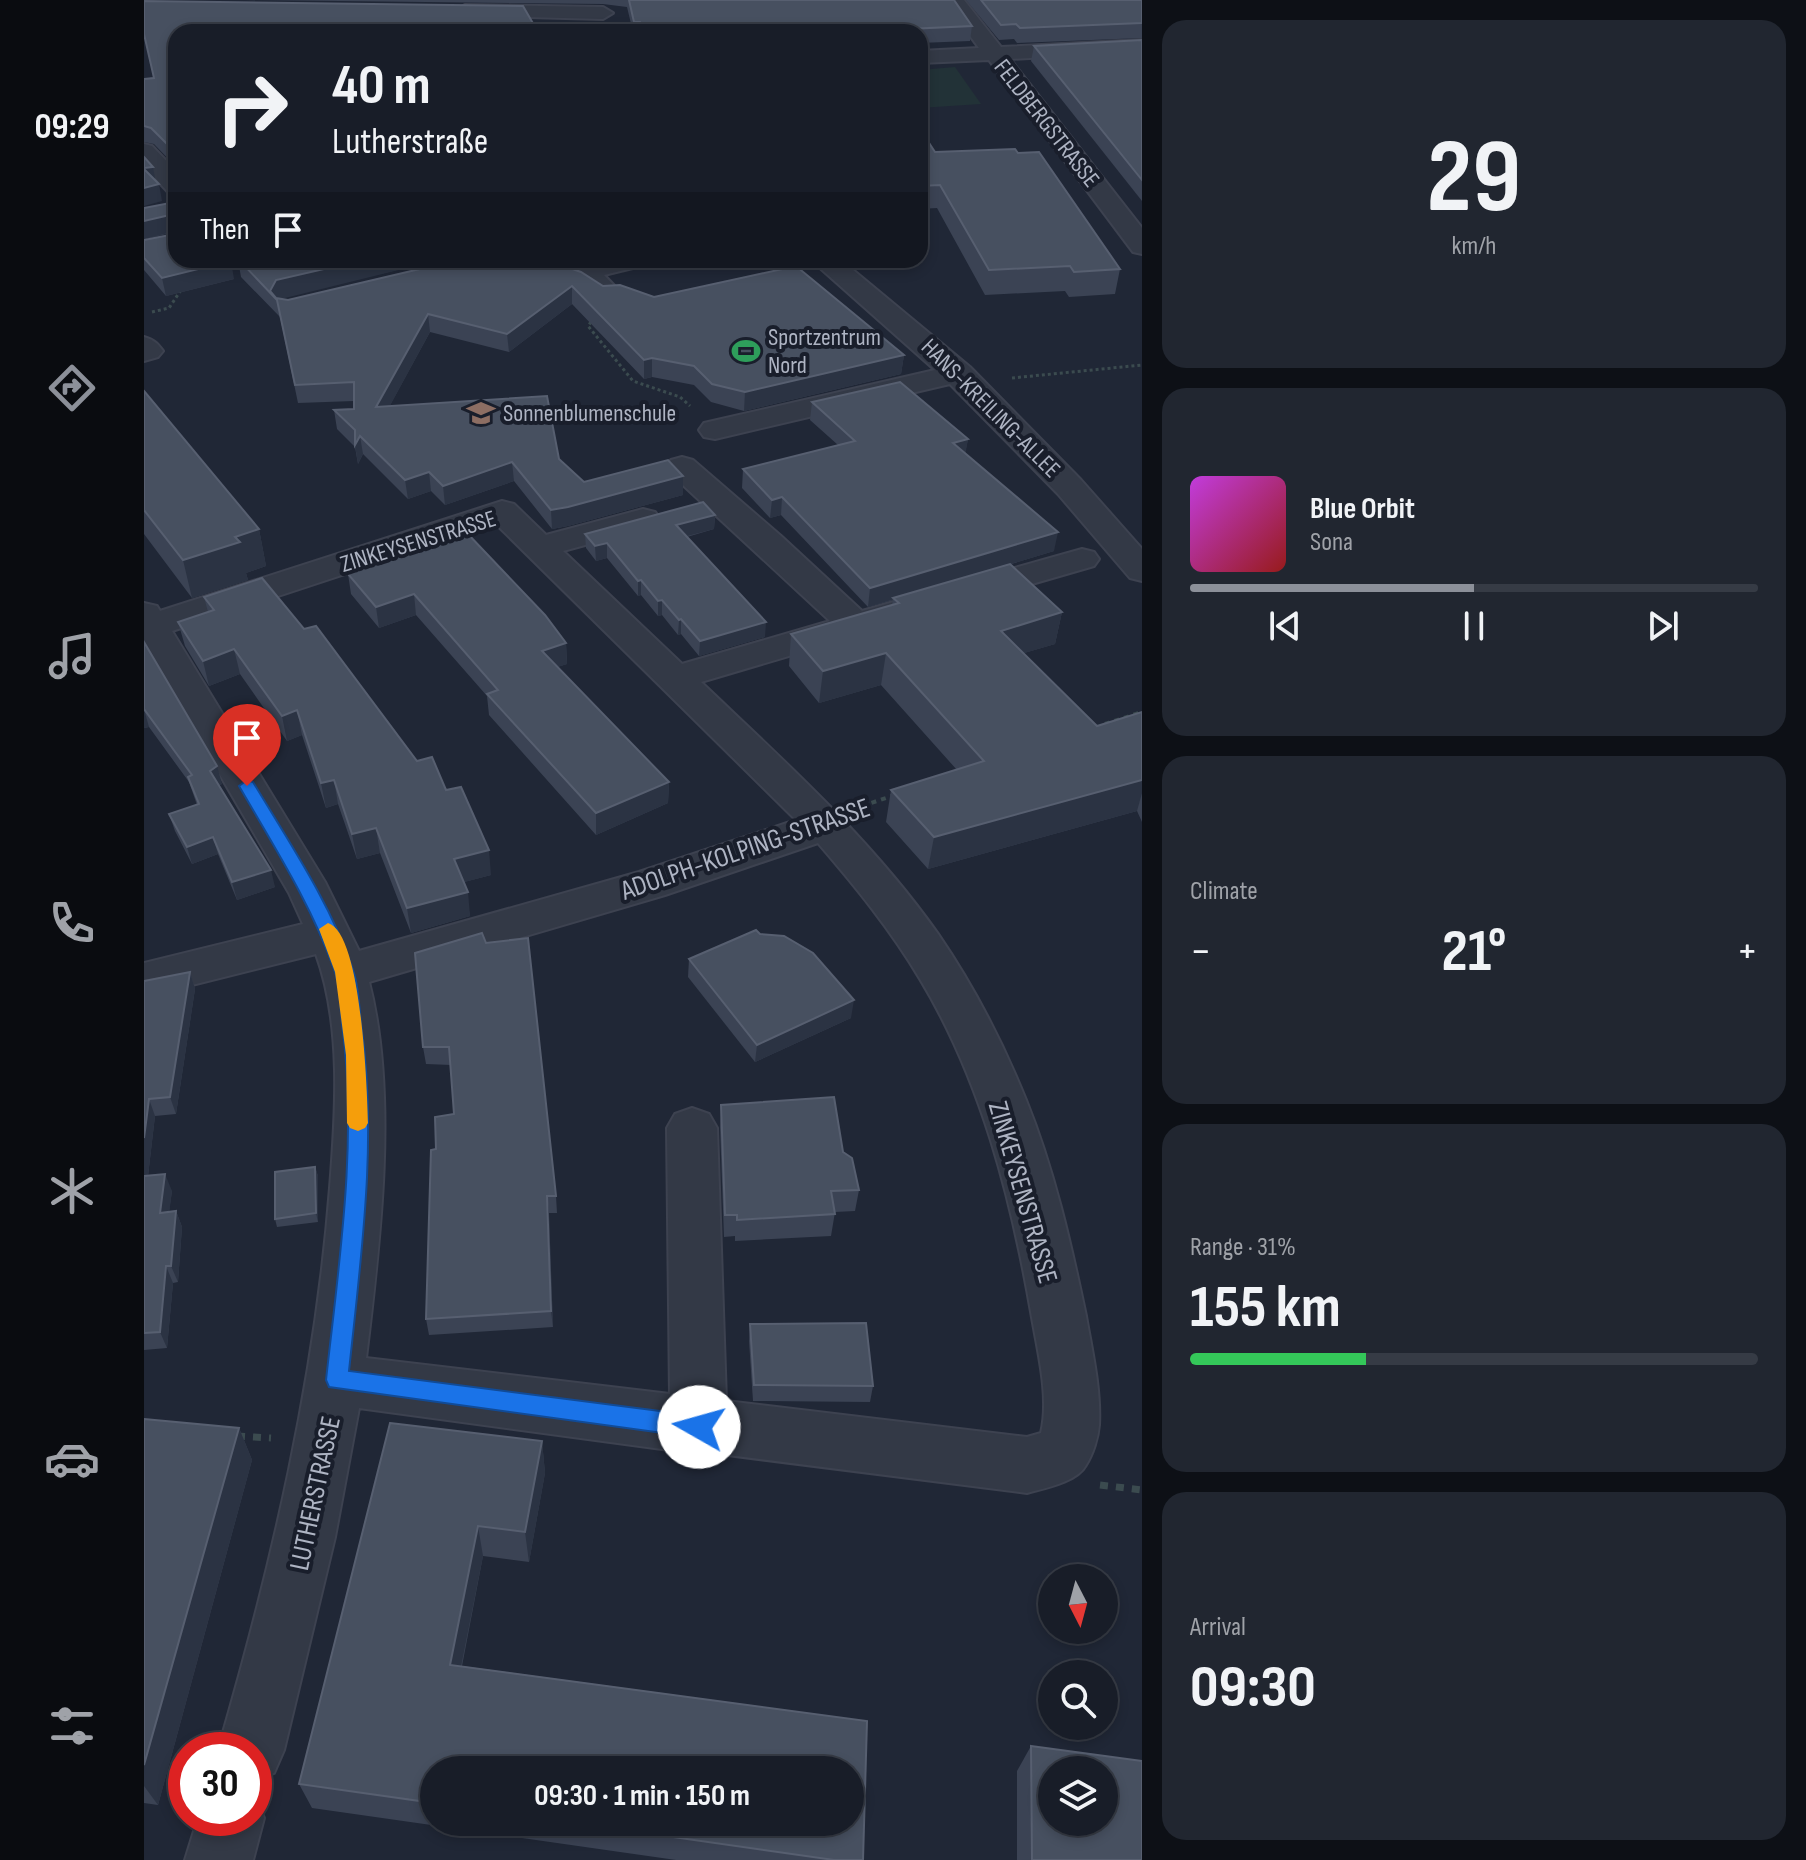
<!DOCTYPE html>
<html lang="en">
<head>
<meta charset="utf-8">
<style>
  :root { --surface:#181d28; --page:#212630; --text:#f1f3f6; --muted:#9fa2a8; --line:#363b45; --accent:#8c9099 }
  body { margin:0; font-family:"Sofia Sans Condensed",sans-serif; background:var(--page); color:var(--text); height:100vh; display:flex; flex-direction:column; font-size:30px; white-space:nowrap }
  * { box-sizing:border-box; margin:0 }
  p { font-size:26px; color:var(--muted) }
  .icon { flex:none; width:44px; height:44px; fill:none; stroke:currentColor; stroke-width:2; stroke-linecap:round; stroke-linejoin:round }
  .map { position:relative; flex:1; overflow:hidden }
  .panel { display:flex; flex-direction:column; gap:20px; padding:20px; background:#0d1016; width:664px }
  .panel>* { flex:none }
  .hud { position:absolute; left:24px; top:24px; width:760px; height:244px; border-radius:24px; box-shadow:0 4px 12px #0003,0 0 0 2px var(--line); background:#181d28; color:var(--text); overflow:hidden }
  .needle { width:52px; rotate:174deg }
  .buttons { position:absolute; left:894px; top:1564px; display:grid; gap:16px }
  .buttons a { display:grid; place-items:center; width:80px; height:80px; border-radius:50%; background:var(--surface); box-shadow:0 4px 12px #0003,0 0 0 2px var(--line); font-size:40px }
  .speed { position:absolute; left:24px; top:1732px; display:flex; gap:16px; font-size:40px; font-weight:700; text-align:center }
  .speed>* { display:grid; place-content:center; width:104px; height:104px; border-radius:50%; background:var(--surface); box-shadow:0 4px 12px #0003,0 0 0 2px var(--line); line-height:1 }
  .speed .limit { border:12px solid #d22; background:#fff; color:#111 }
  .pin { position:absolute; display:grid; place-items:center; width:68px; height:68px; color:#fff; margin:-82px -34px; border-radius:50% 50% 50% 0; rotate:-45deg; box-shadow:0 0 8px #0007 }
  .pin .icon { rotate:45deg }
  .me { position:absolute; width:88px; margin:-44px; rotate:277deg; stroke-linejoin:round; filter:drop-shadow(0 0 6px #0008) }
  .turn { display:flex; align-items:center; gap:28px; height:168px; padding:0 32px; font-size:36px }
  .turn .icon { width:104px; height:104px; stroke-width:2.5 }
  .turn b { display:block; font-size:56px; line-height:68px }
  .then { display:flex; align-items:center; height:76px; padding:0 32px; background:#0003; gap:16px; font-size:30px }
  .big { font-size:60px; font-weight:700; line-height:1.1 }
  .panel .tile { flex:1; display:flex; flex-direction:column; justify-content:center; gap:12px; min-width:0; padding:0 28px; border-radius:24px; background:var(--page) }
  .panel .dial { align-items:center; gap:0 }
  .dial b { font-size:104px; line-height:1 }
  .song { display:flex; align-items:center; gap:24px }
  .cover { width:96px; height:96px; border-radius:12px; background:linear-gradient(135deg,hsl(290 70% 55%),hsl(0 70% 35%)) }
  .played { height:8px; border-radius:4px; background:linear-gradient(90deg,var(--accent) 50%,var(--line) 50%) }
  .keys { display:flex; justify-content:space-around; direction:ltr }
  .heat { display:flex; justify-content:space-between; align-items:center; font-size:44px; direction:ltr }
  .charge { height:12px; border-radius:6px; background:linear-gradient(90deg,#34c759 31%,var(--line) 0) }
  .trip { position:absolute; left:276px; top:1756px; width:444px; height:80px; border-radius:40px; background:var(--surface); box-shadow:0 4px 12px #0003,0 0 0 2px var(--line); font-weight:700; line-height:80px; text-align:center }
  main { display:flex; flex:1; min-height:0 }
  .menu { display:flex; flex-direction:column; width:144px; justify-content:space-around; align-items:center; background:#0a0c10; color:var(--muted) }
  .menu .icon { width:56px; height:56px }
  .menu .current { color:var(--accent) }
  .menu b { font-size:36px; color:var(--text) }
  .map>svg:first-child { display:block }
  .green { fill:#223237 }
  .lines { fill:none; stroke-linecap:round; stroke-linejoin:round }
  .minor-casing { stroke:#3d4250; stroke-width:4 }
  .path-far2 { stroke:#3b4b4f; stroke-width:3; stroke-dasharray:3 3; stroke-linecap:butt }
  .path-far1 { stroke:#3b4b4f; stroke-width:4; stroke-dasharray:5 5; stroke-linecap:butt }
  .path { stroke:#3b4b4f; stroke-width:7; stroke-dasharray:8 8; stroke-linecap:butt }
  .minor { fill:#333946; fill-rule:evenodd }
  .wall { fill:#3b4354; fill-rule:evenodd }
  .shaded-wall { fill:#2b3343 }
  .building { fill:#475060; stroke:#575f70; stroke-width:2; fill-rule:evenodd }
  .route { fill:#1a73e8; stroke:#114b97; stroke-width:2 }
  .slow { fill:#f59e0b }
  .labels { text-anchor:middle; stroke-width:8; stroke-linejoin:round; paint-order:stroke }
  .far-street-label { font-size:24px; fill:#aeb4c3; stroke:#191e2b }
  .far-poi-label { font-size:24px; fill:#aeb4c3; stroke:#191e2b; text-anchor:start }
  .street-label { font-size:28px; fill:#aeb4c3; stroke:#191e2b }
</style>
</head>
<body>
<main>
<nav class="menu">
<b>09:29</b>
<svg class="icon current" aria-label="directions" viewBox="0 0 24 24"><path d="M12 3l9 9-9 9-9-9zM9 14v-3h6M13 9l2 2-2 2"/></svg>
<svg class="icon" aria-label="music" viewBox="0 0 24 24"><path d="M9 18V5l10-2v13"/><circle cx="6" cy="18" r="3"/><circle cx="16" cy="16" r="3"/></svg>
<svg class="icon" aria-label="phone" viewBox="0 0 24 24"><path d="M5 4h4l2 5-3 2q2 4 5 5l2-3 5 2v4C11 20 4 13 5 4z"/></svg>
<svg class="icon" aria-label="climate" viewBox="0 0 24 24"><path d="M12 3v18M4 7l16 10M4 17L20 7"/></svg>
<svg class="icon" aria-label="car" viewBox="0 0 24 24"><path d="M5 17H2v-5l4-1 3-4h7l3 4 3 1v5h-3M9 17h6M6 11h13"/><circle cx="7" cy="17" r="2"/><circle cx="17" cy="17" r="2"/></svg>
<svg class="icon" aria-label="filters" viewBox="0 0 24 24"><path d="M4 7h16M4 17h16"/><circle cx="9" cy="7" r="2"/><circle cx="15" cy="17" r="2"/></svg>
</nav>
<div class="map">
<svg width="998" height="1860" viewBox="0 0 998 1860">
  <rect width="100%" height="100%" fill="#202736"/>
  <polygon class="green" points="811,67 837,104 776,108 776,70"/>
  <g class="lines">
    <defs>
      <g id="minor">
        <polygon points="800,0 820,0 857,47 998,40 998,52 866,59 998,228 998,254 989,252 845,60 776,63 776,51 835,48"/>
        <polygon points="321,5 459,7 469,13 459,19 314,15 311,11"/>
        <polygon points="0,144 8,146 32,171 32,193 23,191 0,166"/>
        <path d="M 456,260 L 501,260 L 497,266 L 460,275 L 479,295 L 475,301 C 454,306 439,288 427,272 L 431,266 Z"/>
        <polygon points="667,260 697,260 826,367 937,480 998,549 998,581 986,578 914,494 806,384 571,439 560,437 555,430 560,423 791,370"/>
        <path d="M 0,337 C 10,340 13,343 19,351 L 14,357 L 0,361 Z"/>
        <path d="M 538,457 L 549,460 L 637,536 L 718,611 L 760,599 L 773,602 L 778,610 L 773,618 L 557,682 C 641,762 727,839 794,934 C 829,985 859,1043 882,1100 C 910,1169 927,1244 942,1316 C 948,1351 957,1389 955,1425 C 954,1438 949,1454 942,1465 C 933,1482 901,1488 883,1493 L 560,1452 L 555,1454 L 215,1408 L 191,1537 L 140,1750 L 130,1773 L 110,1781 L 110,1750 L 74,1750 C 128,1565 171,1380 186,1188 C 192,1112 198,1026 172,954 L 0,997 L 0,963 L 159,924 L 145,893 L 0,645 L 0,603 L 13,606 L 16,611 L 358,501 L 370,504 L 402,535 L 499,509 L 511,512 L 516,519 L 511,526 L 419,551 L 538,664 L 686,621 L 527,474 L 522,467 L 527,460 ZM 352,524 L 652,820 L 495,872 L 215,951 L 181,882 L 28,631 ZM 674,843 C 711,886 747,930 776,979 C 837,1080 867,1197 887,1312 C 893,1348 906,1397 897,1433 L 883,1437 L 582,1401 L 573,1128 L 565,1114 L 548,1108 L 531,1114 L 523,1128 L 526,1394 L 222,1358 C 236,1244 254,1093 225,982 L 521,895 Z"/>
        <polygon points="938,549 950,552 955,559 950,566 822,603 810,599 804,592 810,585"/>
        <polygon points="110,1794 120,1818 109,1860 41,1860 54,1818 110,1818"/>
      </g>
    </defs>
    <use href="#minor" class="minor-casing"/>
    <g class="path-far2">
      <polyline points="84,271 92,260"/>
      <polyline points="8,312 25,308 39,287"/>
      <polyline points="447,322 444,326 489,381 536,397 546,406"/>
      <polyline points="868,378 998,365"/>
    </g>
    <g class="path-far1">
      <polyline points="961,724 998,712"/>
      <polyline points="718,806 751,795"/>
    </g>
    <g class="path">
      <polyline points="93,1436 127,1438"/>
      <polyline points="956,1485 998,1490"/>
    </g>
    <use href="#minor" class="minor"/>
  </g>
  <g class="wall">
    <polygon points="100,0 810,0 828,26 826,41 776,43 776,32 489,32 483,7 459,4"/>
    <polygon points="822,0 998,0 998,38 873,43 870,39 855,40"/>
    <polygon points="379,6 32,167 10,144 0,142 0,79"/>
    <polygon points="998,40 998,201 887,61 890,46"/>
    <polygon points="776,129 791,152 976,269 971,294 925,297 921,291 841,295 793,208 776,209"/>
    <polygon points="31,202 90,279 22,296 0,270 0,240 31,234 31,232 0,239"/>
    <polygon points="94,260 295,260 135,298 144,300 314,260 459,286 760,355 757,374 600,411 567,402 550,385 508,377 500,379 428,304 365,352 286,332 245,407 415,459 440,482 539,476 539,495 424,526 408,529 370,481 301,505 287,491 264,499 219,454 214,464 211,447 193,429 190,410 210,409 210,401 154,403 136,317 97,277"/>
    <polygon points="0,391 115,529 122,566 102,573 104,580 48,598 0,534"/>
    <polygon points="668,402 824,439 821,453 910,551 838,573 918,612 911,644 880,653 953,726 998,712 998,822 993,811 784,869 742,822 747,790 813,770 737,685 675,703 645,666 647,634 748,605 749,600 724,607 637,515 626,518 598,488 599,469 694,445 666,420"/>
    <polygon points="571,515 570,529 543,537 621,637 555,656 537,634 534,635 518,615 514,616 497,595 494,596 463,558 452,561 442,548 441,534"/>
    <polygon points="204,574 422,643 423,664 413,667 525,782 524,803 452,835 345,715 343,696 272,615 235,628 207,594"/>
    <polygon points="60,597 160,629 273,761 302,790 347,875 320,882 326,916 267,933 236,853 213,859 194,804 182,808 158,735 143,741 96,674 65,686 41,646 34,622 64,612"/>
    <polygon points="0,642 78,784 75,785 131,887 93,900 74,854 48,864 31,831 25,814 53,805 45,782 5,727 0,728"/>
    <polygon points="271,953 412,1196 413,1213 405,1213 409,1327 285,1335 282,1319 292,1149 310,1114 307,1065 282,1064 279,1047"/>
    <polygon points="545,959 707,1018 611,1062 544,977"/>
    <polygon points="46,972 51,989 32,1114 11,1116 4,1176 28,1191 25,1211 32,1211 38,1227 34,1282 29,1283 23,1348 0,1350 0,981"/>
    <polygon points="577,1105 699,1152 715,1190 711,1211 691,1212 687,1236 591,1241 591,1236 580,1237 576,1127"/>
    <polygon points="171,1167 174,1176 174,1222 133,1227 131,1219"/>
    <polygon points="606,1324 729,1386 726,1402 609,1401 605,1341"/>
    <polygon points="0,1419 95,1428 108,1460 14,1805 0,1803"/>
    <path d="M 246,1423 L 398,1441 L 401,1473 L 385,1562 L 339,1556 L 318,1666 L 723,1721 L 719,1860 L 532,1860 L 168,1808 L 155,1784 ZM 290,1770 L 706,1770 L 706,1822 L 290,1822 Z"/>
    <polygon points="887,1746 998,1860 873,1860 873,1771"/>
  </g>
  <g class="shaded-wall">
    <polygon points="9,167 12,184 0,168"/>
    <polygon points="15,184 18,201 0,206 0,188"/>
    <polygon points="30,214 32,231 0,239 0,221"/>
    <polygon points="219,260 295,260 133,300 126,291 132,280"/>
    <polygon points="87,261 90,279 22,296 18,278"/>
    <polygon points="428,286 428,304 365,352 363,334"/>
    <polygon points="284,314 286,332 235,426 232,407"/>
    <polygon points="760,355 757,374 600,411 601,392"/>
    <polygon points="508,358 508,377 500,379 500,360"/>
    <polygon points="216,436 219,454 214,464 211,445"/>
    <polygon points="824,439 821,457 809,443"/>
    <polygon points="368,462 370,481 301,505 299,486"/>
    <polygon points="285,472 287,491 264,499 261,480"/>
    <polygon points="539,476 539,495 424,526 408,529 407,510"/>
    <polygon points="638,497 637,515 626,518 628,500"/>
    <polygon points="571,515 570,529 532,539 532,525"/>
    <polygon points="115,529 122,566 102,573 104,580 48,598 39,560 91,537"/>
    <polygon points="914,532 910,551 724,607 726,588"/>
    <polygon points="463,543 463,558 452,561 451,546"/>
    <polygon points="497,580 497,595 494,596 494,581"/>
    <polygon points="270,594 272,615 235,628 232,607"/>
    <polygon points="518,600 518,615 514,616 514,601"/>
    <polygon points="918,612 911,644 850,662 857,631"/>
    <polygon points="537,619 537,634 534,635 535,620"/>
    <polygon points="622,622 621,637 555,656 556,641"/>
    <polygon points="422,643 423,664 399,672 398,651"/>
    <polygon points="90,649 96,674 65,686 59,661"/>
    <polygon points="742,653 737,685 675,703 679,671"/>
    <polygon points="0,709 5,727 0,728"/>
    <polygon points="153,710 158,735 143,741 138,716"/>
    <polygon points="73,766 78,784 71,788 66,771"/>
    <polygon points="190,780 194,804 182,808 177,783"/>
    <polygon points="998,780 998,793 993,811 784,869 790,837"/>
    <polygon points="525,782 524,803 452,835 452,813"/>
    <polygon points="232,828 236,853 213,859 208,834"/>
    <polygon points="69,837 74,854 48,864 43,847"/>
    <polygon points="345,850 347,875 313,884 310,859"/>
    <polygon points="127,870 131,887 93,900 88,882"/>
    <polygon points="324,892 326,916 267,933 263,908"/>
    <polygon points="46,972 51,989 32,1114 26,1097"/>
    <polygon points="710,1000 707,1018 611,1062 613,1045"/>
    <polygon points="5,1099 11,1116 2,1193 0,1188 0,1138"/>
    <polygon points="171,1167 174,1176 174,1222 172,1213"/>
    <polygon points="21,1174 28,1191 23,1230 16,1213"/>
    <polygon points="403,1196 405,1213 409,1327 407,1311"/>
    <polygon points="32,1211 38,1227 34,1282 27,1266"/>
    <polygon points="22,1266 29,1283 23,1348 16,1332"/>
    <polygon points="95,1428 108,1460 14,1805 0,1786 0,1765"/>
    <polygon points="398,1441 401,1473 385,1562 381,1532"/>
    <polygon points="334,1526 339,1556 312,1692 306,1665"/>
  </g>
  <g class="building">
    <polygon points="485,0 810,0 828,26 742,30 743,32 498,32 496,22 490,22"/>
    <polygon points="837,0 998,0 998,23 876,28 872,24 857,25"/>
    <polygon points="0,1 379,6 394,32 32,32 32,165 31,152 7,128 0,126 0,79 10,78 0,34"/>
    <polygon points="998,40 998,180 890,46"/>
    <polygon points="776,129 791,152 871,149 874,153 895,152 976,269 930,272 926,266 845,270 796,185 776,186"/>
    <polygon points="0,157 9,167 0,168"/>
    <polygon points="0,169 15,184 0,188"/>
    <polygon points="31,202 32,203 32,260 85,260 87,261 18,278 0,258 0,240 31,234 30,214 0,221 0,208"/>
    <polygon points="95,260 219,260 132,280 126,291 132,298 144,300 314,260 403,260 437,272 459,286 476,285 510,297 652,266 760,355 601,392 568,384 550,366 508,358 500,360 428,286 363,334 284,314 232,407 403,396 415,459 440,482 524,460 539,476 424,507 407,510 368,462 299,486 285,472 261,480 216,436 211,445 211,430 190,410 210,409 210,382 151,385 133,300"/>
    <polygon points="756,382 824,439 809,443 914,532 726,588 638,497 628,500 599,469 711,441 668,402"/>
    <polygon points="0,391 115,529 91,537 96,542 39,560 0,510"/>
    <polygon points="559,502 571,515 532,525 622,622 556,641 537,619 535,620 518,600 514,601 497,580 494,581 463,543 451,546 441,534"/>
    <polygon points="323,533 401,615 422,643 398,651 525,782 452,813 343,694 354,690 270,594 232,607 204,574"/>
    <polygon points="866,564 918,612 857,631 953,726 998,712 998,780 790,837 747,790 840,761 742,653 679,671 647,634 755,603 749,598"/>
    <polygon points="118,578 160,629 172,626 273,761 288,757 302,790 317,787 345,850 310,859 324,892 263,908 232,828 208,834 190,780 177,783 153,710 138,716 90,649 59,661 34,622 70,610 60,597"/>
    <polygon points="0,642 73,766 66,771 127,870 88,882 69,837 43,847 25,814 55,804 44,777 48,775 0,709"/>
    <polygon points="612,930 616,934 640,936 669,953 710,1000 613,1045 545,959"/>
    <polygon points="338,933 342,943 384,938 412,1196 403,1196 407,1311 282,1319 287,1150 292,1149 291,1117 310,1114 305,1047 279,1047 271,953"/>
    <polygon points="46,972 26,1097 5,1099 0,1138 0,981"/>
    <polygon points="690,1097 699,1152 708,1158 715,1190 687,1191 691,1214 593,1220 593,1215 581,1215 577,1105"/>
    <polygon points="171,1167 172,1213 131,1219 131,1172"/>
    <polygon points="21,1174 16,1213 32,1211 27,1266 22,1266 16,1332 0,1333 0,1176"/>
    <polygon points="722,1323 729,1386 610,1385 606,1324"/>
    <polygon points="0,1419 95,1428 0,1765"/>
    <polygon points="246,1423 398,1441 381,1532 334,1526 306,1665 723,1721 719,1860 690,1860 424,1822 706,1822 706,1770 290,1770 290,1803 155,1784"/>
    <path d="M 887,1746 L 998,1761 L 998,1860 L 888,1860 ZM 908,1770 L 960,1770 L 960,1822 L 908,1822 Z"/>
  </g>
  <path class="route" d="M 103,780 L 109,782 C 145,842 187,904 209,970 C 215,987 215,1007 217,1024 C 234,1139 217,1257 205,1371 L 555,1416 L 564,1419 L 567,1427 L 564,1435 L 555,1438 L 185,1387 L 182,1380 C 195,1262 214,1141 198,1023 C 196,1006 196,985 190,969 C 167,904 129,845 95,786 Z"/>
  <path class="slow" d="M 184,923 C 218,933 223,1089 224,1123 L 221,1128 L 214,1131 L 206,1128 L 203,1123 L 202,1055 L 191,972 L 175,929 Z"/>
  <defs>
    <symbol id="stadium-bare" viewBox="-9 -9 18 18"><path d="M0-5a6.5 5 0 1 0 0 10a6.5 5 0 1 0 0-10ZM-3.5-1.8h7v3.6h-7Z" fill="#2e9e5b" stroke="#191e2b" stroke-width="2.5" paint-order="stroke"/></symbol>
    <symbol id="school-bare" viewBox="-9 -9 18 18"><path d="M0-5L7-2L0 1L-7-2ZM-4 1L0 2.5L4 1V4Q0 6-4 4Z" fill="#8d6e63" stroke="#191e2b" stroke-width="2.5" paint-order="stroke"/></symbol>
  </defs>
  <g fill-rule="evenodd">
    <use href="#stadium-bare" x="582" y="331" width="40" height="40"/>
    <use href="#school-bare" x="317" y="393" width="40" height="40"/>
  </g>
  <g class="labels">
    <g class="far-street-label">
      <text transform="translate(903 123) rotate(52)" y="8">FELDBERGSTRASSE</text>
      <text transform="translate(847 408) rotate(45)" y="8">HANS-KREILING-ALLEE</text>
      <text transform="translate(274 541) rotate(-17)" y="8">ZINKEYSENSTRASSE</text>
    </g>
    <g class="far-poi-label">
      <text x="624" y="345">Sportzentrum<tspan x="624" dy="28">Nord</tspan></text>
      <text x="359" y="421">Sonnenblumenschule</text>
    </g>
    <g class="street-label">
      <text transform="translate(601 848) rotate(-19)" y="10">ADOLPH-KOLPING-STRASSE</text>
      <text transform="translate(880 1192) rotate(74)" y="10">ZINKEYSENSTRASSE</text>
      <text transform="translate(170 1493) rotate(-78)" y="10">LUTHERSTRASSE</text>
    </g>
  </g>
</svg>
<div class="buttons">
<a><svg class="needle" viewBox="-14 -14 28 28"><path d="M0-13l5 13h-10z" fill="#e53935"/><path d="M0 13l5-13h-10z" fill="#9fa2a8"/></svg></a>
<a><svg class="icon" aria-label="search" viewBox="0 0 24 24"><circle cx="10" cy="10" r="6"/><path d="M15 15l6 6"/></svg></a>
<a><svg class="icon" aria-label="layers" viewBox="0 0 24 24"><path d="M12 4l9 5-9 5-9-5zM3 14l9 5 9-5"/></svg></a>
</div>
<div class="speed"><div class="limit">30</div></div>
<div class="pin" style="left:103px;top:786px;background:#d93025"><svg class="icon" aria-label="arrive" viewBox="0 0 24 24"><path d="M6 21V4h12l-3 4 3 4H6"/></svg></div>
<svg class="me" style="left:555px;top:1427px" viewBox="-20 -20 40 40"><circle r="19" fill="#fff"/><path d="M0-13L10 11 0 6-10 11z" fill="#1a73e8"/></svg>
<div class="trip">09:30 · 1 min · 150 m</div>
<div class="hud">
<div class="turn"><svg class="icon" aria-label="right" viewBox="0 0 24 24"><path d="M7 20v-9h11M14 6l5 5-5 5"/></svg><div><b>40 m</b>Lutherstraße</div></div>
<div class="then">Then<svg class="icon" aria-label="arrive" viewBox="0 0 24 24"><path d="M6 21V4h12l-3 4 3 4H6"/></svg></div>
</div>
</div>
<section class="panel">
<div class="tile dial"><b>29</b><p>km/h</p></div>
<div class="tile">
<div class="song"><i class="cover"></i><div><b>Blue Orbit</b><p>Sona</p></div></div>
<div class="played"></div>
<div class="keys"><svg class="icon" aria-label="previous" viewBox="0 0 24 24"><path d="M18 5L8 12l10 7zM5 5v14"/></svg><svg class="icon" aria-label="pause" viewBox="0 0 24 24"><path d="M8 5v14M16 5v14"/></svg><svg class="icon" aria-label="next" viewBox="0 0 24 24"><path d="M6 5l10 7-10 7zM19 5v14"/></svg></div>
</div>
<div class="tile"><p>Climate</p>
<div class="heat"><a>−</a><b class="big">21°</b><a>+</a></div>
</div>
<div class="tile"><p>Range · 31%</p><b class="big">155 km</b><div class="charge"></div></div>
<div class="tile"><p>Arrival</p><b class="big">09:30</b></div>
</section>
</main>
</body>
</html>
